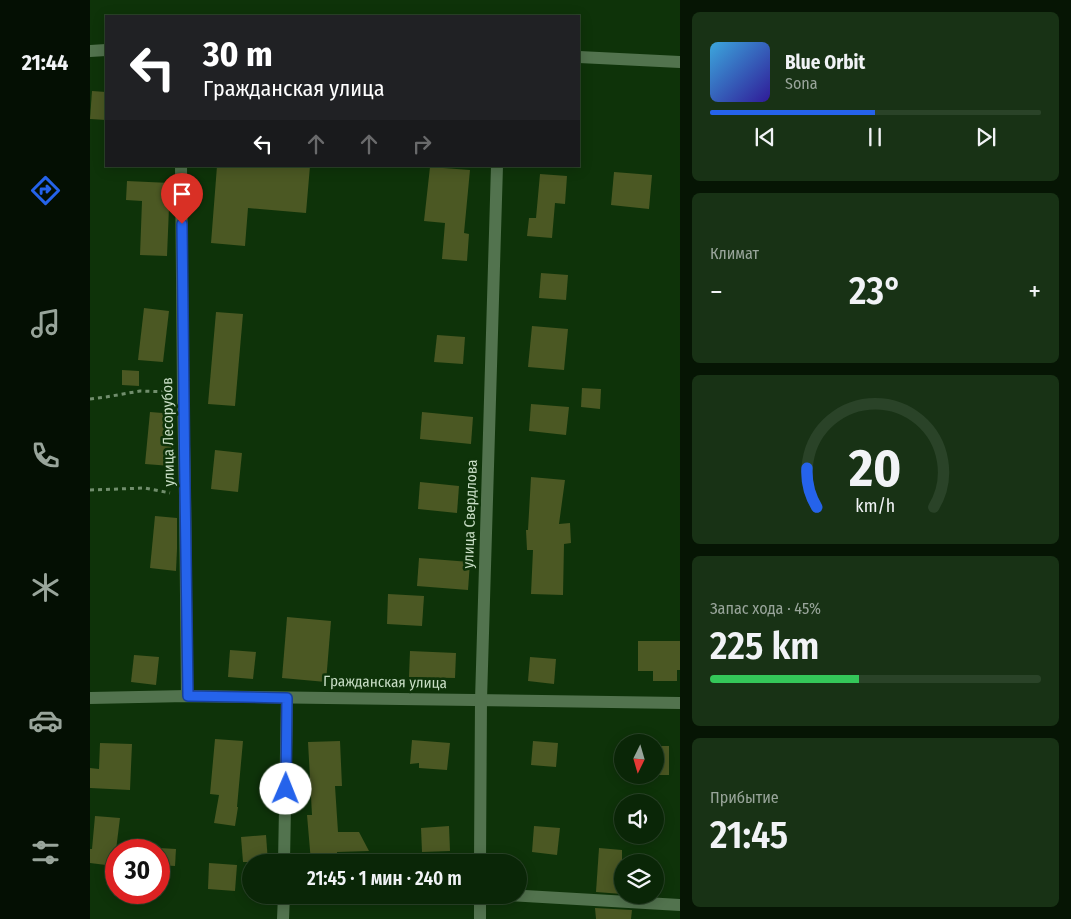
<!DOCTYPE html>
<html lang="ru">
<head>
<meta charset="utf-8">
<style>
  :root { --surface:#0a2607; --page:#183215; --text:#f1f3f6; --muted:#99a59b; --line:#2a4328; --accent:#2563eb }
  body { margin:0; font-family:"Fira Sans Condensed",sans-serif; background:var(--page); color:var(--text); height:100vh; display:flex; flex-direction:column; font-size:19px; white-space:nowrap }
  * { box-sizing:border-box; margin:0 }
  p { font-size:16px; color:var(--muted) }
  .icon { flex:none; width:28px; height:28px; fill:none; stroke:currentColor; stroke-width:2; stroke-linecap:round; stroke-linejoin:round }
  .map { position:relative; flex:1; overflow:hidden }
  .side { display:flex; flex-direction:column; gap:12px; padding:12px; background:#061504; width:391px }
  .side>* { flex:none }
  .banner { position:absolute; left:15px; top:15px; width:475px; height:152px; border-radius:0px; box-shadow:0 2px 12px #0003,0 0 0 1px var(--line); background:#202124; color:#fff; overflow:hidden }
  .needle { width:32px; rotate:185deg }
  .tools { position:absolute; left:524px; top:734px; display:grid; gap:10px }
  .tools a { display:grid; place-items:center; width:50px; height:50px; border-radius:50%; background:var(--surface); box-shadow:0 2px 12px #0003,0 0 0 1px var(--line); font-size:25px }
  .speed { position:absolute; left:15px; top:839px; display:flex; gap:10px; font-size:25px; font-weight:700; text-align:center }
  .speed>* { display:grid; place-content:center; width:65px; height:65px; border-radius:50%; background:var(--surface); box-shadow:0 2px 12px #0003,0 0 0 1px var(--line); line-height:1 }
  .speed .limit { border:8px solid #d22; background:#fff; color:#111 }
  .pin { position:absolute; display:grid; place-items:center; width:42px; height:42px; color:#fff; margin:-51px -21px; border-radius:50% 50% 50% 0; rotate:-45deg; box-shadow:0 0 5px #0007 }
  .pin .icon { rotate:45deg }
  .me { position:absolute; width:55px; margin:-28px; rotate:1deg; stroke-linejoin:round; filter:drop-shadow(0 0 4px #0008) }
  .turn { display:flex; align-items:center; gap:18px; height:105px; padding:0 15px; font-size:22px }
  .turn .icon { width:65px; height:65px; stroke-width:2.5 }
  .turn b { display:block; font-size:35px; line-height:42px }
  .lanes { display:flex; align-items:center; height:48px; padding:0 15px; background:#0003; justify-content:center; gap:25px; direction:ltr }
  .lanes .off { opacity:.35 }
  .big { font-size:38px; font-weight:600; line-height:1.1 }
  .side .card { flex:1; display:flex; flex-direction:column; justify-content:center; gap:8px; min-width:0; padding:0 18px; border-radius:8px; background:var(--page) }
  .side .dial { align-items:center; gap:0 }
  .dial svg { height:130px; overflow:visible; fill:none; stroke:var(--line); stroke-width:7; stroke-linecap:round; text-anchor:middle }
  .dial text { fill:var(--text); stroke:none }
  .song { display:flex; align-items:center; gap:15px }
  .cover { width:60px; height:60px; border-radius:8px; background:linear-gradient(135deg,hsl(200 70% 55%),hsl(250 70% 35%)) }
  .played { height:5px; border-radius:2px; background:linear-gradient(90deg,var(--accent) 50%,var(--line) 50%) }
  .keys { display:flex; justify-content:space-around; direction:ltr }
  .heat { display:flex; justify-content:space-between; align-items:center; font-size:28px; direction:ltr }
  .charge { height:8px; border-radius:4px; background:linear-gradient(90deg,#34c759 45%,var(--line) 0) }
  .trip { position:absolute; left:152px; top:854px; width:285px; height:50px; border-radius:25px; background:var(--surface); box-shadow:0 2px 12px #0003,0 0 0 1px var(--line); font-weight:600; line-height:50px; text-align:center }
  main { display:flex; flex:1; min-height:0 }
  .menu { display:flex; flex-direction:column; width:90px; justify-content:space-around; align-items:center; background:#040f03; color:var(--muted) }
  .menu .icon { width:35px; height:35px }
  .menu .on { color:var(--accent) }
  .menu b { font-size:22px; color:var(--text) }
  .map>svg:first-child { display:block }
  .building { fill:#4b5823 }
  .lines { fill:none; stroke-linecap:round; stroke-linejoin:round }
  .path { stroke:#718e6d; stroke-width:3; stroke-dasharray:4 4; stroke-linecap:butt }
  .minor { stroke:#52734e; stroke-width:12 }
  .route-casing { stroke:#184099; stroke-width:12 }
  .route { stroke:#2563eb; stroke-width:9 }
  .labels { text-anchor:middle; stroke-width:5; stroke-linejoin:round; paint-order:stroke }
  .street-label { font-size:15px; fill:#c9dec6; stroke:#0e3309 }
</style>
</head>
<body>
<main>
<nav class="menu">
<b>21:44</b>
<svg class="icon on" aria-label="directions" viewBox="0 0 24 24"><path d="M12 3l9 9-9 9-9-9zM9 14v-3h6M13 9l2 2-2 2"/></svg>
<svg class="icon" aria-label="music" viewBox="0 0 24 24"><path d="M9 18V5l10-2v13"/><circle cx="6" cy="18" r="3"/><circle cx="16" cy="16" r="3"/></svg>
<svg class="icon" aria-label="phone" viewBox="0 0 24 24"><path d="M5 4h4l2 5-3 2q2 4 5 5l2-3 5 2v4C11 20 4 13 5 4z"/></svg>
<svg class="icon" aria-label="climate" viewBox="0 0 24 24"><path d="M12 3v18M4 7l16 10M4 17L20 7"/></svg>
<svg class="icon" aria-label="car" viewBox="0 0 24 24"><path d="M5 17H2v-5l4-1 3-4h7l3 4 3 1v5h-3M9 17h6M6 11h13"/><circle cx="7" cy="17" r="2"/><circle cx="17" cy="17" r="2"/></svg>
<svg class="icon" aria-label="filters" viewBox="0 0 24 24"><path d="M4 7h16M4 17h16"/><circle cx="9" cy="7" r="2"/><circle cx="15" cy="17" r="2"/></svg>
</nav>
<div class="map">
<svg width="590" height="919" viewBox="0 0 590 919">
  <rect width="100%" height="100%" fill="#0e3309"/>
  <g class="building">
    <polygon points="2,91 16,92 16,120 0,119"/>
    <polygon points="127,166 220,166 216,213 158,208 155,246 121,243"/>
    <polygon points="340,167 380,170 374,233 379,234 377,261 352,259 355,223 334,221"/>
    <polygon points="524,172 562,175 559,209 521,205"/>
    <polygon points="450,174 477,176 475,204 465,203 462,238 437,236 439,218 446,218"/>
    <polygon points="37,181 80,183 77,256 50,255 52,201 36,200"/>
    <polygon points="451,273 478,275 476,300 449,298"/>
    <polygon points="54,308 79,311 73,362 48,360"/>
    <polygon points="126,312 153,314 145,406 118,404"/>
    <polygon points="442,326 478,329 474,370 438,367"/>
    <polygon points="347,335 375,337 373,364 344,362"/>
    <polygon points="32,370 49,371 49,386 32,385"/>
    <polygon points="492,388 511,389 510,409 491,407"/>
    <polygon points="441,404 479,407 476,435 439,431"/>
    <polygon points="60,412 85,414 81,466 55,464"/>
    <polygon points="332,412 383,417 381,444 330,439"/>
    <polygon points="125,450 152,453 148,492 121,489"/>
    <polygon points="441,477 475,480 469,524 480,523 481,543 474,544 473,595 441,594 443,550 437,550 436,530 438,530"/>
    <polygon points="330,482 369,486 367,513 328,509"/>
    <polygon points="65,516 87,518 87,549 86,571 60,568"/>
    <polygon points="329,558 380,562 378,590 327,586"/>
    <polygon points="298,594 334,596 332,626 297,624"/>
    <polygon points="197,617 241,621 236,682 192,678"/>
    <polygon points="548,641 590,641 590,670 587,670 587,681 563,681 563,671 548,671"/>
    <polygon points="140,650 166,652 163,679 138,677"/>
    <polygon points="320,651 366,653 365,678 319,677"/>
    <polygon points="44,655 69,657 66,685 41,682"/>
    <polygon points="440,657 466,659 464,684 438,681"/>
    <polygon points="125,739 153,741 147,807 148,807 145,826 124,823 129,795 120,794"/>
    <polygon points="322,740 360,743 357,770 329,768 329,763 320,764"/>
    <polygon points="250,741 252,786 245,786 248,832 269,832 279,851 247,852 247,862 221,862 217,815 222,815 218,742"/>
    <polygon points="443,741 468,743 466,767 441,765"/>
    <polygon points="10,743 42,744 40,790 0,788 0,768 9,769"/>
    <rect x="565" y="746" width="14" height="29"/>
    <polygon points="5,816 30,818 24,866 0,863 0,849 2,849"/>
    <polygon points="359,826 360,851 332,852 331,828"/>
    <polygon points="444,826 470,828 467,855 442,852"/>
    <polygon points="176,835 178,862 153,862 151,837"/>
    <polygon points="69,848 86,849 85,866 69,865"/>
    <polygon points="509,848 532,850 532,894 506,892"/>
    <polygon points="119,863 147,865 145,891 118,889"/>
    <polygon points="505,908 542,910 541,919 506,919"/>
  </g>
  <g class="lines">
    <g class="path">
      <polyline points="0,399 16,397 50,391 79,392"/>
      <polyline points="0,490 55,488 80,493"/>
    </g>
    <g class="minor">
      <polyline points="0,51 16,50"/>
      <polyline points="489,57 590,62"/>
      <polyline points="91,166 93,392 95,496 97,696"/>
      <polyline points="0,698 97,696 590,703"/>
      <polyline points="194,862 197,698"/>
      <polyline points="390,862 391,700 407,166"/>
      <polyline points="416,895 590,905"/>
      <polyline points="193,919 194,895"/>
      <polyline points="390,919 390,895"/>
    </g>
  </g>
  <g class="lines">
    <defs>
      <path id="route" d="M 92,224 C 93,381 96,539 98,696 L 197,698 L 196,789"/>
    </defs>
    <use href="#route" class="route-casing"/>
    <use href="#route" class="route"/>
  </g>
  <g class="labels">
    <g class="street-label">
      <text transform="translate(78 432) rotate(-91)" y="5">улица Лесорубов</text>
      <text transform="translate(380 514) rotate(-88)" y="5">улица Свердлова</text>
      <text transform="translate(295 682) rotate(1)" y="5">Гражданская улица</text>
    </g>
  </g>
</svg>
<div class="tools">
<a><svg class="needle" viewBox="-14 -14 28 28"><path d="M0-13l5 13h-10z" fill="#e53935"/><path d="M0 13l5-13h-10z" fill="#99a59b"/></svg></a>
<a><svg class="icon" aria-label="sound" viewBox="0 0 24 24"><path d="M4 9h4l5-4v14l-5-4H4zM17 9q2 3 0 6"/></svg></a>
<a><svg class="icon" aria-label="layers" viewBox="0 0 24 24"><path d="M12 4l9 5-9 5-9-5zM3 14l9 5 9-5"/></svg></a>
</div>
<div class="speed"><div class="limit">30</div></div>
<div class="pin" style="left:92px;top:224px;background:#d93025"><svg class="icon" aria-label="arrive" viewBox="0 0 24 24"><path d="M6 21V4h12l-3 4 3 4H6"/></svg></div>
<svg class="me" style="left:196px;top:789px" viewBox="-20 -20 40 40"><circle r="19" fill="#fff"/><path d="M0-13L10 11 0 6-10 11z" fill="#2563eb"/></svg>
<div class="trip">21:45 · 1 мин · 240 m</div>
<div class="banner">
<div class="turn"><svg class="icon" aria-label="left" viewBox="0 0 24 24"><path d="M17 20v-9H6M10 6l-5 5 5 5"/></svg><div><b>30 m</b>Гражданская улица</div></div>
<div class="lanes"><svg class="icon" aria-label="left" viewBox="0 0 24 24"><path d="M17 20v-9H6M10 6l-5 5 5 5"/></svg><svg class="icon off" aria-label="ahead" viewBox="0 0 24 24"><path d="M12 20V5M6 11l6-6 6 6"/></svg><svg class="icon off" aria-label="ahead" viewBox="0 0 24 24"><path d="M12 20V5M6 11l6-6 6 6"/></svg><svg class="icon off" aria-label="right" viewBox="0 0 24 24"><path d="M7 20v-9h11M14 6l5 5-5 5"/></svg></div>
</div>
</div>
<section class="side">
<div class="card">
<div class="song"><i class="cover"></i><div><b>Blue Orbit</b><p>Sona</p></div></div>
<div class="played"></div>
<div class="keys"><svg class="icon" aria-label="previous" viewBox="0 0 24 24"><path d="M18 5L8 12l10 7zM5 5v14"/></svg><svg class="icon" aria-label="pause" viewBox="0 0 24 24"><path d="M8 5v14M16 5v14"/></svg><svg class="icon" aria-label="next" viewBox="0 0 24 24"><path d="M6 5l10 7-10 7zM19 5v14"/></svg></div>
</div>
<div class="card"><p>Климат</p>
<div class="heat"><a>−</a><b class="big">23°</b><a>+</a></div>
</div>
<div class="card dial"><svg viewBox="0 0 100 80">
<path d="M14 69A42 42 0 1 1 86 69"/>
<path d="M14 69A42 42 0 0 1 8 45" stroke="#2563eb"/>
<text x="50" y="56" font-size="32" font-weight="700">20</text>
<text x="50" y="72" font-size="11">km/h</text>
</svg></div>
<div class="card"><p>Запас хода · 45%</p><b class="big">225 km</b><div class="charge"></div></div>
<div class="card"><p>Прибытие</p><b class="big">21:45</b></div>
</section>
</main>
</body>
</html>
